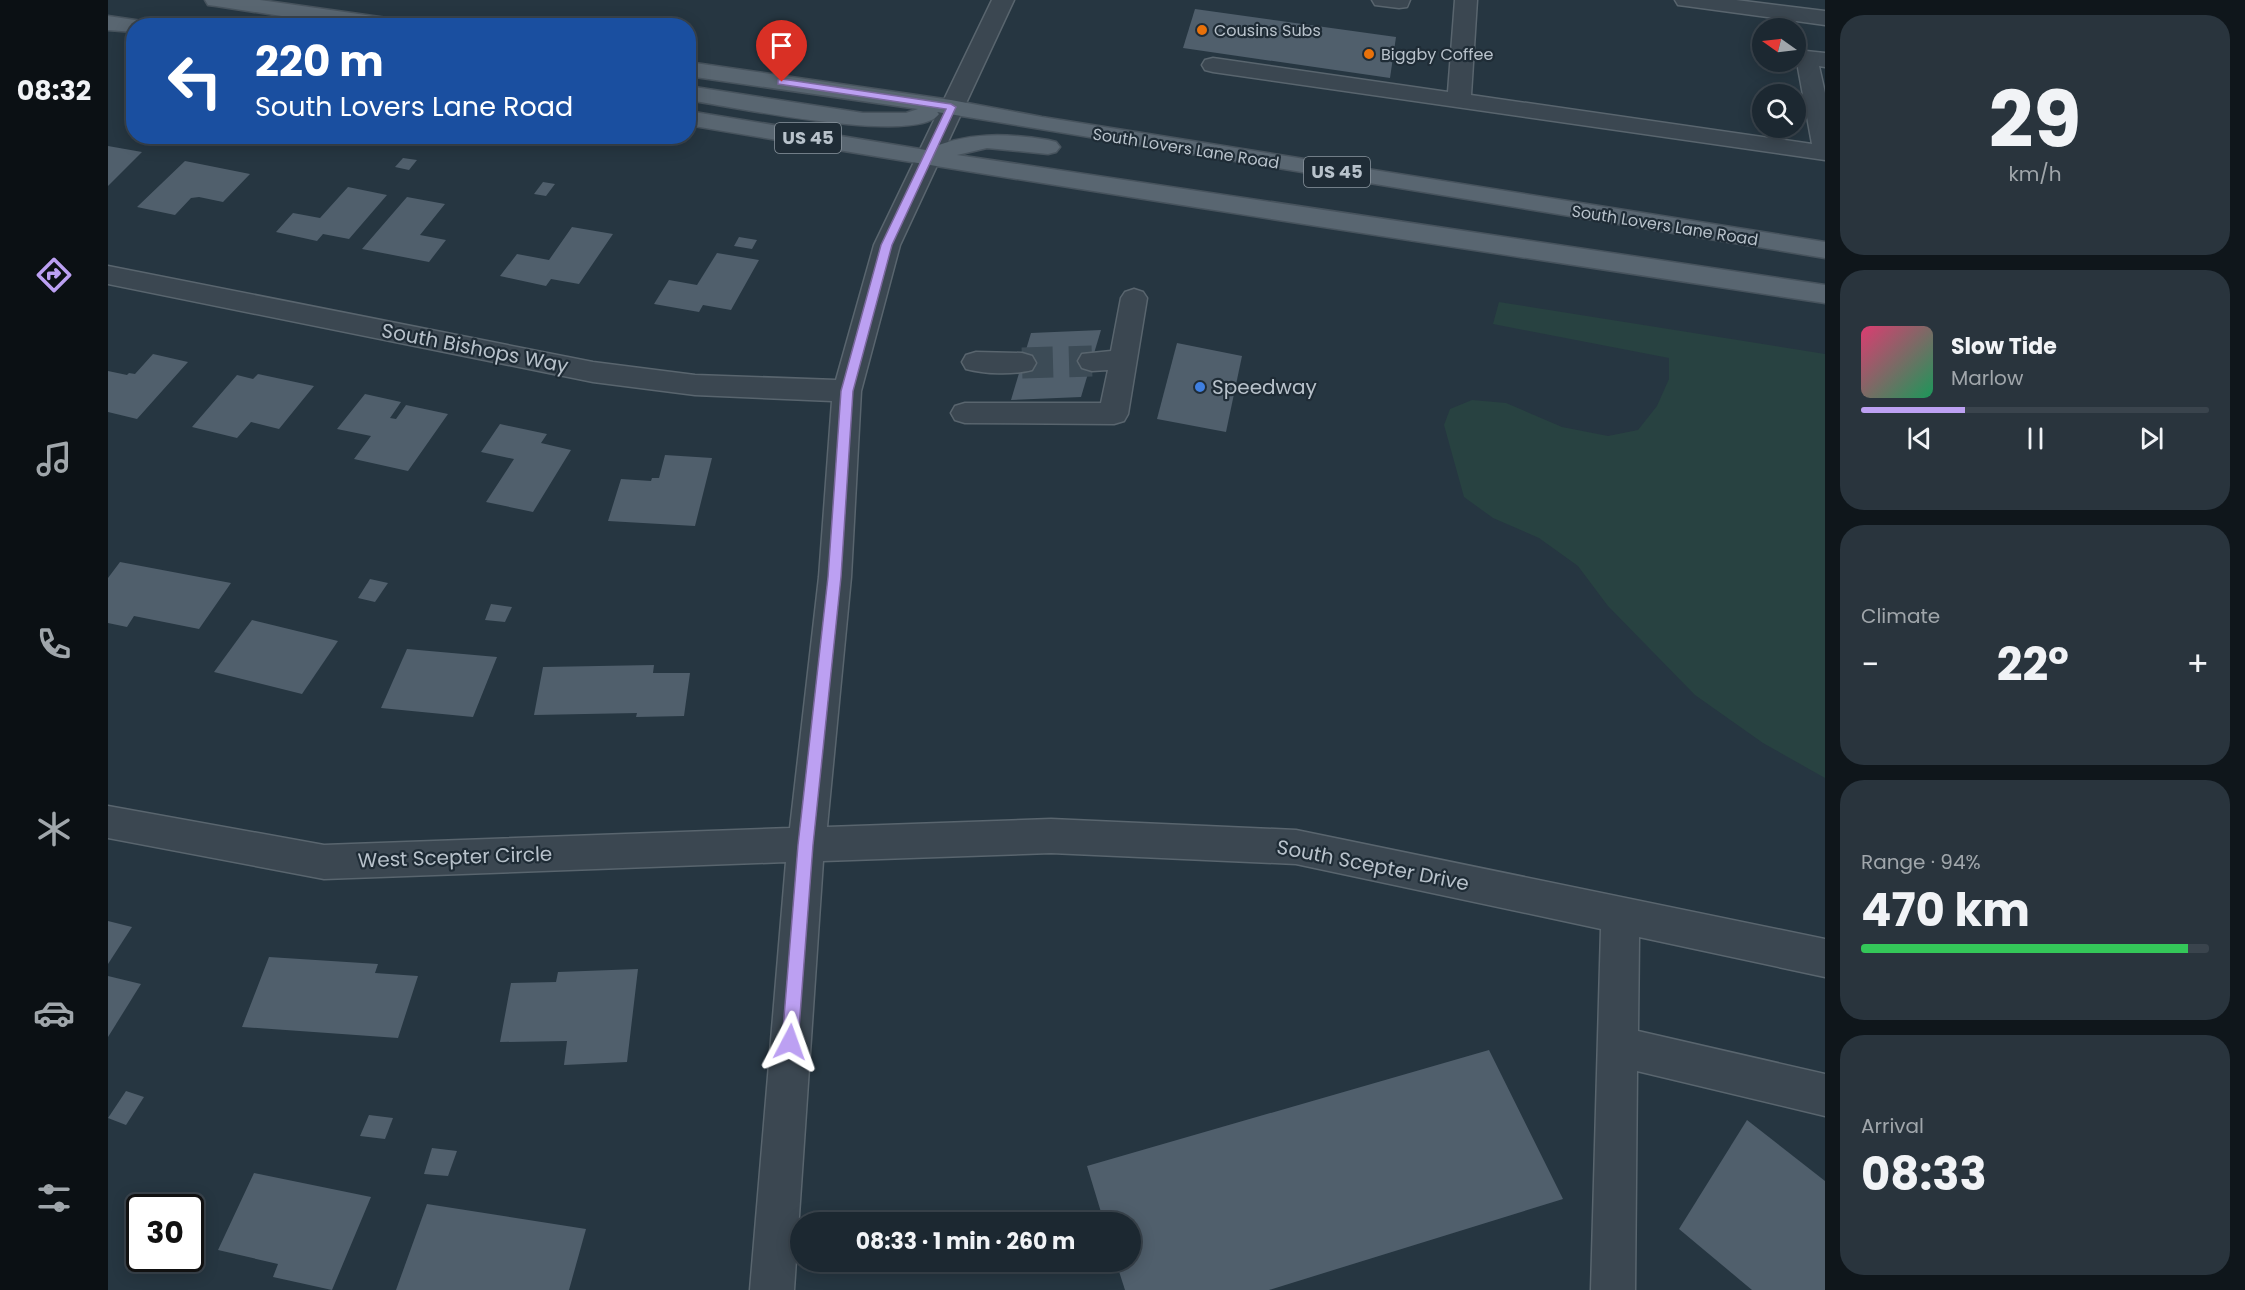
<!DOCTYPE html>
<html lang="en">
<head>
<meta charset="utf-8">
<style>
  :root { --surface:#1c2831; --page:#29343d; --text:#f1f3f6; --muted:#a0a6ab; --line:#3a444d; --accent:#bca0f2 }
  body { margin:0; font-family:Poppins,sans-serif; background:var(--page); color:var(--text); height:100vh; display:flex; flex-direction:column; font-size:22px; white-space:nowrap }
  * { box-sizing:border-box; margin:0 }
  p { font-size:20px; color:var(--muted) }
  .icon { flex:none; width:33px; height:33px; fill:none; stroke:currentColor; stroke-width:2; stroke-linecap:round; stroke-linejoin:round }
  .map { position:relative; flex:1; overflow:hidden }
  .panel { display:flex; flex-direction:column; gap:15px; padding:15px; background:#0f161b; width:420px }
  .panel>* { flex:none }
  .hud { position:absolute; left:18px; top:18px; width:570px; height:126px; border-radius:24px; box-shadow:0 3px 15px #0003,0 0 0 2px var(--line); background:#1a4fa0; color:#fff; overflow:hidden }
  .needle { width:39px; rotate:284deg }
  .controls { position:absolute; left:1644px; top:18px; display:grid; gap:12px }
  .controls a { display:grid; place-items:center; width:54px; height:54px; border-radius:50%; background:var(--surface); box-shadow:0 3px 15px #0003,0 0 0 2px var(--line); font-size:30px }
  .speed { position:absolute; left:18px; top:1194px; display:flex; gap:12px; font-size:30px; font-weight:700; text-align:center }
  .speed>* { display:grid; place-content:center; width:78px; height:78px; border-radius:50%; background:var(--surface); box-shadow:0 3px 15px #0003,0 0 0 2px var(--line); line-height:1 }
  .speed .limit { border:3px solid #111; border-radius:9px; background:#fff; color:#111 }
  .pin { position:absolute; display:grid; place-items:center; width:51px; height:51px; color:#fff; margin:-62px -26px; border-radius:50% 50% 50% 0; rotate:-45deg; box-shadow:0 0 6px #0007 }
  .pin .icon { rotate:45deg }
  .me { position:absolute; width:66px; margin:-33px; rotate:4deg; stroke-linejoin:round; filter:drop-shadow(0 0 4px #0008) }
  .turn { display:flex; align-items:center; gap:21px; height:126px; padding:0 30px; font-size:27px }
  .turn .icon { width:78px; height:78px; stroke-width:2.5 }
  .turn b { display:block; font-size:42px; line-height:51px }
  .big { font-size:45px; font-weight:700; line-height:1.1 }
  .panel .tile { flex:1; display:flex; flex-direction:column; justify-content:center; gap:9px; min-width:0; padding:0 21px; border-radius:24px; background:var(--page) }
  .panel .dial { align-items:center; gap:0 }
  .dial b { font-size:78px; line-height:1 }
  .song { display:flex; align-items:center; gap:18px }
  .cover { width:72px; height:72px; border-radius:9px; background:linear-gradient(135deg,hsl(340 70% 55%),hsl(150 70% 35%)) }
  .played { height:6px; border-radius:3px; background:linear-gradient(90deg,var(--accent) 30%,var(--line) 30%) }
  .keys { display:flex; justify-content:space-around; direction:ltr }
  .heat { display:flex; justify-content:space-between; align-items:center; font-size:33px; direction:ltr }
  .charge { height:9px; border-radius:4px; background:linear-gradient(90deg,#34c759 94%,var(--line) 0) }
  .trip { position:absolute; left:682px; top:1212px; width:351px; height:60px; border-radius:30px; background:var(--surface); box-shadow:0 3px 15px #0003,0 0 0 2px var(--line); font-weight:700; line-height:60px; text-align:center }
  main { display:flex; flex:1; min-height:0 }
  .tabs { display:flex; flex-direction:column; width:108px; justify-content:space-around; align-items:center; background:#0b1014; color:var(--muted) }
  .tabs .icon { width:42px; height:42px }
  .tabs .current { color:var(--accent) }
  .tabs b { font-size:27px; color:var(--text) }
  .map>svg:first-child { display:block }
  .green { fill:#284241 }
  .building { fill:#505f6c }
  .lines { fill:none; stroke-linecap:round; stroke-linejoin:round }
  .minor-tunnel { stroke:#3c4b56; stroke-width:31; stroke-dasharray:31 16; stroke-linecap:butt }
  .minor-casing { stroke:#59656e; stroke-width:3 }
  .major-casing { stroke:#47535d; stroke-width:3 }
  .minor { fill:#3b4751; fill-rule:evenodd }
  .major { fill:#596671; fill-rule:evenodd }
  .route { fill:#bca0f2; stroke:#7a689d; stroke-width:1.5 }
  .food-dot { fill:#e8710a; stroke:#1f2c36; stroke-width:2 }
  .shop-dot { fill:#3f7fe0; stroke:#1f2c36; stroke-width:2 }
  .labels { text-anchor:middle; stroke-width:4.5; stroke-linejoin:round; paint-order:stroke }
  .far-poi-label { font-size:16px; fill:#b8c2cb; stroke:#1f2c36; text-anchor:start }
  .far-street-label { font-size:16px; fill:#b8c2cb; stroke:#1f2c36 }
  .shield { fill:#1f2c36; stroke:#8a959e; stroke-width:1.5 }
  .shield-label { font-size:18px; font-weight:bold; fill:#b8c2cb }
  .street-label { font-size:20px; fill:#b8c2cb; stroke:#1f2c36 }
  .poi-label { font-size:20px; fill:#b8c2cb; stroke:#1f2c36; text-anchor:start }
</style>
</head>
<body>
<main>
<nav class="tabs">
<b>08:32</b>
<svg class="icon current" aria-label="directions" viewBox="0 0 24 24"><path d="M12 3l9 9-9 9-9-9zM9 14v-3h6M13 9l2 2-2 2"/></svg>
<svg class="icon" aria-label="music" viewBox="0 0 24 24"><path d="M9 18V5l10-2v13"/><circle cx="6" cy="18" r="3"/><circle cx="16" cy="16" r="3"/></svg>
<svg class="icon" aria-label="phone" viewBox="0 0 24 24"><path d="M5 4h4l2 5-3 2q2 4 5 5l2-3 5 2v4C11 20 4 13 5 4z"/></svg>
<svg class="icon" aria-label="climate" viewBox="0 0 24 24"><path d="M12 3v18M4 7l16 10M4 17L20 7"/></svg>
<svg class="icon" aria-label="car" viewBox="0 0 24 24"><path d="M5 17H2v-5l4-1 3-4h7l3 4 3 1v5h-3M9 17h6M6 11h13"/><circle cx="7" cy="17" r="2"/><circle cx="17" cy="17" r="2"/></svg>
<svg class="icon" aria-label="filters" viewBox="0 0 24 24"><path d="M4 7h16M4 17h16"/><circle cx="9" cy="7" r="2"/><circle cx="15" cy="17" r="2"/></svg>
</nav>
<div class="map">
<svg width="1717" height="1290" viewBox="0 0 1717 1290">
  <rect width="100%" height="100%" fill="#263641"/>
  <polygon class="green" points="1391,302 1717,354 1717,778 1655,743 1587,695 1500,606 1470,566 1431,538 1385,518 1356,497 1336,425 1342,409 1364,400 1398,403 1454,427 1500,436 1530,430 1549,406 1561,379 1561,358 1385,324"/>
  <g class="building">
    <polygon points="1087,9 1288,37 1282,78 1075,48"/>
    <polygon points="0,146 34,152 0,186"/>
    <polygon points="295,158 309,160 301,170 287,167"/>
    <polygon points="77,161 142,174 115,202 91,197 83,198 67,215 29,207"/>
    <polygon points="435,182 447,184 438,196 426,194"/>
    <polygon points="240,187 279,195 241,239 215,234 209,241 168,232 185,213 212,218"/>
    <polygon points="299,197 337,204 312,235 338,240 321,262 254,249"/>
    <polygon points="464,227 505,234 471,284 443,279 438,286 392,276 409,254 441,260"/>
    <polygon points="631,237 649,240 644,249 626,246"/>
    <polygon points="609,253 651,260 623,310 595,305 591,312 546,304 561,280 589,285"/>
    <polygon points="993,330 973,397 903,400 923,333"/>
    <polygon points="1069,343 1134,356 1118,432 1049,419"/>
    <polygon points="45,354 80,362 29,419 0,412 0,371 19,375 21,373 27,374"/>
    <polygon points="150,374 206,386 171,429 143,422 129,438 84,427 129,375 145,379"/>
    <polygon points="257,394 293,402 282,418 288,419 298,405 340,414 300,471 246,459 263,436 229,429"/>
    <polygon points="392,424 439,434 433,443 463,450 425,512 378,502 406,459 373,452"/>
    <polygon points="557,455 604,458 587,526 500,521 513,479 543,481 544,478 551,478"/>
    <polygon points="12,562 123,583 91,629 26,616 19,627 0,623 0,578"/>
    <polygon points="262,579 280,583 267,602 250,598"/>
    <polygon points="383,604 404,607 397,622 377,620"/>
    <polygon points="144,620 230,641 194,694 106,672"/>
    <polygon points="299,649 389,657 365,717 273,708"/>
    <polygon points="546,665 545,673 582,673 576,716 528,717 529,713 426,715 435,667"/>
    <polygon points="0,921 24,927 0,964"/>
    <polygon points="161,957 270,964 267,973 310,976 290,1038 134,1027"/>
    <polygon points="530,969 519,1062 456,1065 459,1041 392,1042 403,983 448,982 450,972"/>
    <polygon points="0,976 33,984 0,1037"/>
    <polygon points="1381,1050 1455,1199 1161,1290 1017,1290 1008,1262 1023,1262 1023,1222 996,1222 979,1166"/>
    <polygon points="18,1091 36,1097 18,1125 0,1118"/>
    <polygon points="261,1115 285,1118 277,1139 252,1136"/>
    <polygon points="1639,1120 1717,1181 1717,1290 1644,1290 1571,1229"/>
    <polygon points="324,1148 349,1151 340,1176 316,1174"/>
    <polygon points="146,1173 263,1197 224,1290 165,1277 170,1264 110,1250"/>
    <polygon points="319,1204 478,1229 461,1290 288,1290"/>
  </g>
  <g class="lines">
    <polyline class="minor-tunnel" points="914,363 984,361"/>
    <defs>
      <g id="minor">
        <polygon points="884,0 906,0 792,245 753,391 743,577 719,827 943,819 1188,830 1717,939 1717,977 1531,937 1530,1031 1717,1074 1717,1116 1529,1071 1527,1290 1483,1290 1493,929 1188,864 943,853 715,861 686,1290 642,1290 678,862 216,879 0,838 0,806 216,845 682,828 711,577 724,401 587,395 485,382 0,284 0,266 485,362 587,375 728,380 766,245"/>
        <polygon points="1264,0 1302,0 1299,7 1291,8 1267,5"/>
        <polygon points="1347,0 1369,0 1363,95 1704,144 1688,57 1690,53 1698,51 1717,53 1717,67 1711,66 1717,93 1717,160 1105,72 1097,70 1094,65 1097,60 1105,58 1340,92"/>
        <polygon points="1567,0 1628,0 1717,11 1717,25 1578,6 1570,5"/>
        <polygon points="1026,289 1035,292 1039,298 1020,414 1016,421 1006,424 857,423 847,420 843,413 847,406 857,403 993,403 1000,370 984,371 974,368 970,361 974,354 1003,351 1013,298 1017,292"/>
        <path d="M 868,352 L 914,353 L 924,356 L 928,363 L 924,370 C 905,375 877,374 858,369 L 854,362 L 858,355 Z"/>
      </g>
      <g id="major">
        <polygon points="97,0 152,0 286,19 294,21 297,26 238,26 108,6 100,5"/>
        <polygon points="0,16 34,21 37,26 26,26 26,32 0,30"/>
        <path d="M 580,62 L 843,100 L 934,117 L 1717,242 L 1717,258 L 829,112 L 831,114 C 809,146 621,106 580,100 L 580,86 L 755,113 L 798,113 L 810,109 L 580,76 Z"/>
        <path d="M 580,111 L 818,150 C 859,132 897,133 940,140 L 948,142 L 952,147 L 948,152 L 940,154 L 879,148 L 849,155 L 1717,285 L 1717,303 C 1338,246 959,189 580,125 Z"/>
      </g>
    </defs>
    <use href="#minor" class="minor-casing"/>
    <use href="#major" class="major-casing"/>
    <use href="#minor" class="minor"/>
    <use href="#major" class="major"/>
  </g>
  <polygon class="route" points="674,79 843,104 848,107 784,245 745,391 733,577 705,845 690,1042 688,1048 682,1050 676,1048 674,1042 690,845 720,577 733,391 773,245 838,109 670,84 670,80"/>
  <g class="food-dot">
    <circle cx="1094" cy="30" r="6"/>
    <circle cx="1261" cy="54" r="6"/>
  </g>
  <circle class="shop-dot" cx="1092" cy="387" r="6"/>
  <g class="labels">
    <g class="far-poi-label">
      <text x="1106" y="36">Cousins Subs</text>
      <text x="1273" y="60">Biggby Coffee</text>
    </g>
    <g class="far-street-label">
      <text transform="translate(1078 148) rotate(9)" y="6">South Lovers Lane Road</text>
      <text transform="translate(1557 225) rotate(9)" y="6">South Lovers Lane Road</text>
    </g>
    <g class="shield">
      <rect x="667" y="123" width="66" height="30" rx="4.5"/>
      <rect x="1196" y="157" width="66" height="30" rx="4.5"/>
    </g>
    <g class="shield-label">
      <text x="700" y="144">US 45</text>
      <text x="1229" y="178">US 45</text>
    </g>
    <g class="street-label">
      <text transform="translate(367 348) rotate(11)" y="7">South Bishops Way</text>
      <text transform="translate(347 857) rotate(-2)" y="7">West Scepter Circle</text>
      <text transform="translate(1265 865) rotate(11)" y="7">South Scepter Drive</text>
    </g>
    <g class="poi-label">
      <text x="1104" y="394">Speedway</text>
    </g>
  </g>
</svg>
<div class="controls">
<a><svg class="needle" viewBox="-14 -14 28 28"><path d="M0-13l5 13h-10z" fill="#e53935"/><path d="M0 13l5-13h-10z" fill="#a0a6ab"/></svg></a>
<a><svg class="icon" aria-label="search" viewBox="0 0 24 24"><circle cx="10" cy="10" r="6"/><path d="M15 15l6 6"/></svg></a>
</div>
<div class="speed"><div class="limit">30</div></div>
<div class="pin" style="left:674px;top:82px;background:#d93025"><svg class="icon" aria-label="arrive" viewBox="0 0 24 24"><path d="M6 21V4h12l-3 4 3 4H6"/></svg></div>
<svg class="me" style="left:682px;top:1042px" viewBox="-20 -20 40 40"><path d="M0-17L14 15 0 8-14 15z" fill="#bca0f2" stroke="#fff" stroke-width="4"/></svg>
<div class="trip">08:33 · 1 min · 260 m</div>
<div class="hud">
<div class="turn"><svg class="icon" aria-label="left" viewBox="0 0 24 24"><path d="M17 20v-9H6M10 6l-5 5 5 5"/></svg><div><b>220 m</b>South Lovers Lane Road</div></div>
</div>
</div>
<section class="panel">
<div class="tile dial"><b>29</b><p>km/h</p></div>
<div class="tile">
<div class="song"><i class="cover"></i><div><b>Slow Tide</b><p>Marlow</p></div></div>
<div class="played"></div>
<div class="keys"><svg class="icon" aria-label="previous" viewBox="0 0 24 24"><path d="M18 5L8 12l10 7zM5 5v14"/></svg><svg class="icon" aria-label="pause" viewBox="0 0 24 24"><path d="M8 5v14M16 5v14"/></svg><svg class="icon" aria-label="next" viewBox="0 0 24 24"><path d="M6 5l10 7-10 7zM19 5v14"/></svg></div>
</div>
<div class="tile"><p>Climate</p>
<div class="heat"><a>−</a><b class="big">22°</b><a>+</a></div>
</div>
<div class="tile"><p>Range · 94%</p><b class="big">470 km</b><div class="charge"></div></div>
<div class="tile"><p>Arrival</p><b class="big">08:33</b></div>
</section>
</main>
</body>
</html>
